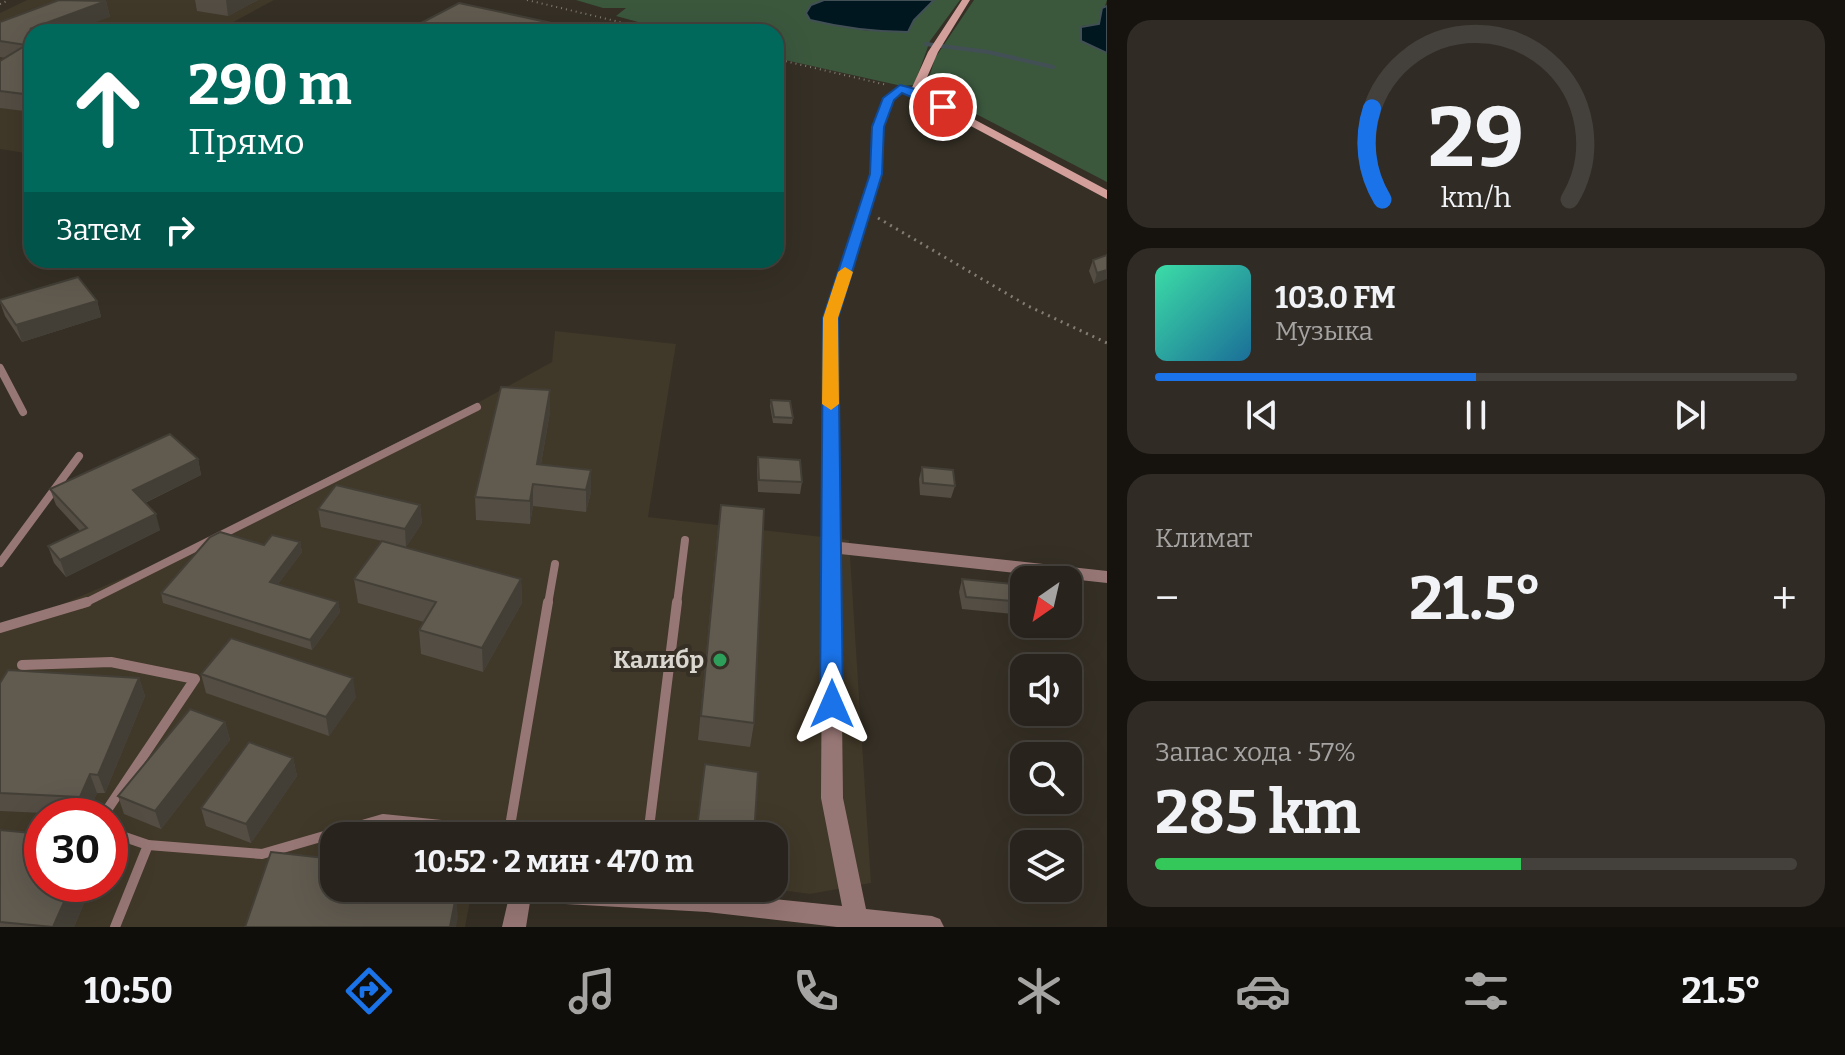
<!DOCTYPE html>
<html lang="ru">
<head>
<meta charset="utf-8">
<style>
  :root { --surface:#28231c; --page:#302b25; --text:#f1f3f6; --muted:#a5a4a3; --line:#44403b; --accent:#1a73e8 }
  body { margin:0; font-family:Bitter,serif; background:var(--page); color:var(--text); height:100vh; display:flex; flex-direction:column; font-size:30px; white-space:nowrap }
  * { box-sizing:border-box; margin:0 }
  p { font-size:26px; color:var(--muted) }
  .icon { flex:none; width:44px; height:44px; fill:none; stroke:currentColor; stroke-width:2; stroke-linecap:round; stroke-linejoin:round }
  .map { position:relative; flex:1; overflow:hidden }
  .panel { display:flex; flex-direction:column; gap:20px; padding:20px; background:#16130f; width:738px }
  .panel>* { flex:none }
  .guide { position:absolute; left:24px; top:24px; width:760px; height:244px; border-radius:24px; box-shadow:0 8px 32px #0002,0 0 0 2px var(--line); background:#00695c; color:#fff; overflow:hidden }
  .needle { width:52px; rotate:214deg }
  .fabs { position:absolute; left:1010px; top:566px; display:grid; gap:16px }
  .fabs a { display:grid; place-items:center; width:72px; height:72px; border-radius:16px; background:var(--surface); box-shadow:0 8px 32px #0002,0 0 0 2px var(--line); font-size:40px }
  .speed { position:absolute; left:24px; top:798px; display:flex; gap:16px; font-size:40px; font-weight:700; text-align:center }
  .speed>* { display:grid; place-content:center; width:104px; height:104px; border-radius:50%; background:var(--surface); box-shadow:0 8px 32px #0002,0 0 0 2px var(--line); line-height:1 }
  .speed .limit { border:12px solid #d22; background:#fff; color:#111 }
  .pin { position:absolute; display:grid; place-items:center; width:68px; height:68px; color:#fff; margin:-34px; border:4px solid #fff; border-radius:50%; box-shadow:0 2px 8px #0007 }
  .me { position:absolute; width:88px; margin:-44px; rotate:0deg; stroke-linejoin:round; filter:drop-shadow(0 0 6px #0008) }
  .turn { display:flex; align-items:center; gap:28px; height:168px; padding:0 32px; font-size:36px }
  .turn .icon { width:104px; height:104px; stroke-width:2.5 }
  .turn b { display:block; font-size:56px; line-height:68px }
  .then { display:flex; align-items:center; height:76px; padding:0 32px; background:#0003; gap:16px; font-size:30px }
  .big { font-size:60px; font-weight:700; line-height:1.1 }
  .panel .card { flex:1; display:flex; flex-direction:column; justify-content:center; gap:12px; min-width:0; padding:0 28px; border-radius:24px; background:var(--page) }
  .panel .dial { align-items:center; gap:0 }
  .dial svg { height:208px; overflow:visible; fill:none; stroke:var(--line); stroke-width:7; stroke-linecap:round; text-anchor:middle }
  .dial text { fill:var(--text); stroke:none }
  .song { display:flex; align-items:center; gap:24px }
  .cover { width:96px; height:96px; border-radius:12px; background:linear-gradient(135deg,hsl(160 70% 55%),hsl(200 70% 35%)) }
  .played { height:8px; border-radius:4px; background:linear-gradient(90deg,var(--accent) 50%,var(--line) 50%) }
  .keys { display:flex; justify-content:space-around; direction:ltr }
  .heat { display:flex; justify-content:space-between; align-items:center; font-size:44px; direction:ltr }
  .charge { height:12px; border-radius:6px; background:linear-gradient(90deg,#34c759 57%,var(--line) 0) }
  .trip { position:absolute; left:320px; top:822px; width:468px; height:80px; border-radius:24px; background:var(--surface); box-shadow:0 8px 32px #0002,0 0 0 2px var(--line); font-weight:700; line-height:80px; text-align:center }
  .dock { display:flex; height:128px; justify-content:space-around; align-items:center; background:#100e0b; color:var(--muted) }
  .dock .icon { width:56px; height:56px }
  .dock .on { color:var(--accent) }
  .dock b { font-size:36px; color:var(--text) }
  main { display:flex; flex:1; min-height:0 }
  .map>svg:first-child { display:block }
  .built { fill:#403828; fill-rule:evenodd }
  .green { fill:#3b583d }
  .water { fill:#011720; stroke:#425055; stroke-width:2 }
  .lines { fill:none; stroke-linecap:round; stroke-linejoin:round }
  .stream { stroke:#425055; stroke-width:4 }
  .path-far1 { stroke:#827d74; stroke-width:2; stroke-dasharray:1 4; stroke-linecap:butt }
  .path { stroke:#827d74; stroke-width:3; stroke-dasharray:2 5; stroke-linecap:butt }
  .lane-far3 { stroke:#977775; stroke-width:5 }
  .lane-far2 { stroke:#977775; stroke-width:6 }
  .lane-far1 { stroke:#977775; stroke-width:8 }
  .lane { stroke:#977775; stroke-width:10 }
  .street { fill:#977775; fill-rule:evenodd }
  .secondary { fill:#d29f9b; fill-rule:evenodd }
  .wall { fill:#534d44 }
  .shaded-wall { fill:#433f37 }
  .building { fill:#605a4f; stroke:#433f37; stroke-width:2 }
  .route { fill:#1a73e8; stroke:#114b97; stroke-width:2 }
  .slow { fill:#f59e0b }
  .leisure-dot { fill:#2e9e5b; stroke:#352f25; stroke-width:3 }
  .labels { text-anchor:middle; stroke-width:8; stroke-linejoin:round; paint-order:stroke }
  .poi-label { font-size:24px; font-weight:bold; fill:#dad6d0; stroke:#352f25; text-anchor:end }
</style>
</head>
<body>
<main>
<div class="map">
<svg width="1107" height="927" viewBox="0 0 1107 927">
  <rect width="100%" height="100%" fill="#352f25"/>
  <g class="built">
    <polygon points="27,0 274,0 215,32 32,32 32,154 0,149 0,13"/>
    <path d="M 555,331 L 676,344 L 648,517 L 849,540 L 871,883 L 810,894 L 765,888 L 774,888 L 774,836 L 334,836 L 334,888 L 478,888 L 472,890 L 465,927 L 0,927 L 0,631 L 292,505 L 552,362 ZM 42,816 L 110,816 L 110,884 L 42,884 Z"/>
  </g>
  <g class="green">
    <path d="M 576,0 L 824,0 L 811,5 L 806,13 C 862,33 888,45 934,0 L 960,0 L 930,41 L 914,85 L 902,86 L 776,58 L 776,32 L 675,32 L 616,16 L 626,8 L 603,8 Z"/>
    <polygon points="974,0 1107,0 1099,24 1082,26 1107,53 1107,182 926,88 935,58"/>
  </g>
  <g class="water">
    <path d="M 824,0 L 934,0 L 914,20 L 908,32 C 874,32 843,28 810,20 L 806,13 L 811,5 Z"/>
    <polygon points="1107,6 1107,53 1081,41 1081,27 1099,24 1102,8"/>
  </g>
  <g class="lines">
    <polyline class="stream" points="926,44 988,52 1053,67"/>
    <g class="path-far1">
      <polyline points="527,0 662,32"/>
      <polyline points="0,4 9,0"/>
      <polyline points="776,59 887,85"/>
    </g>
    <polyline class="path" points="878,218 1028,306 1107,343"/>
    <path class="lane-far3" d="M 878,154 C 879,129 880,107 900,89 L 915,92"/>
    <polyline class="lane-far2" points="865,210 875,178 878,152"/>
    <g class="lane-far1">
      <polyline points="0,368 23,412"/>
      <polyline points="0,563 79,456"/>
      <polyline points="83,604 477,407"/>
      <polyline points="548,604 555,564"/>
      <polyline points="677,604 685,540"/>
    </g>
    <g class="lane">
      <polyline points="0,628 87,602"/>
      <polyline points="22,665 111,662 195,679 103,816"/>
      <polyline points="110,832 148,845 115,927"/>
      <polyline points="509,832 548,602"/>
      <polyline points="648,836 677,602"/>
      <polyline points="148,845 262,854 383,819 509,832 516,836"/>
    </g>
    <polygon class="street" points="865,206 871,210 838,318 840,542 1107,571 1107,583 840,554 843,798 866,909 932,916 940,919 944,927 837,927 707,912 530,902 526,927 502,927 511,888 645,888 707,892 842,906 821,798 824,318 859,210"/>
    <polygon class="secondary" points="962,0 970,0 938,52 921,91 1107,190 1107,199 911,94 910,92 928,52"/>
  </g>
  <g class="wall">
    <polygon points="195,0 258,0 228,16 197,11"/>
    <polygon points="106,1 110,17 32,32 32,112 0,108 0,61 5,58 0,57 0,22"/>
    <polygon points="1107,255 1094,284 1089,271 1093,260"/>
    <polygon points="97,301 101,317 22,342 5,316 0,302"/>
    <polygon points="771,400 793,418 792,424 773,423 770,406"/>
    <polygon points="550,412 541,464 591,492 586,512 533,506 530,524 476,520 475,497"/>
    <polygon points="758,457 802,482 800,494 758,492 757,469"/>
    <polygon points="198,459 201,475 145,503 160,530 66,577 54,563 48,546 80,531 56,505 50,489"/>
    <polygon points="922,467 955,486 951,498 920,495 919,479"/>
    <polygon points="420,505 422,523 406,547 385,542 521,579 522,603 483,672 421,654 419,630 424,622 358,603 354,579 382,541 321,527 318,509"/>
    <polygon points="718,528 754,723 750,747 698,740"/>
    <polygon points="300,542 302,552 278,584 338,602 340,612 312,650 163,603 161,593 264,545"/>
    <polygon points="962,579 1024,585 1024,615 962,609 959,592"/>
    <polygon points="201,674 356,697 329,736 206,693"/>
    <polygon points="139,678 145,696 105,793 97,793 87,815 0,811 0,683"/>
    <polygon points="225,722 230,740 161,829 124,814 118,796"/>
    <polygon points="293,758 297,776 251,843 206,826 201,808"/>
    <polygon points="0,830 42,884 92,884 74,927 0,927"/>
  </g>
  <g class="shaded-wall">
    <polygon points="227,0 258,0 228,16 226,0"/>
    <polygon points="106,1 110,17 69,32 32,32 30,29"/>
    <polygon points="1107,270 1107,279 1094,284 1097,273"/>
    <polygon points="97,301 101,317 22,342 16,325"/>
    <polygon points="550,390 550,412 537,486 537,464"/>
    <polygon points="198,459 201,475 138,506 133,490"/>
    <polygon points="591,470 591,492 586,512 586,490"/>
    <polygon points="533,484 533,506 530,524 530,501"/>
    <polygon points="420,505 422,523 406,547 405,529"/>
    <polygon points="156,514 160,530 66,577 60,560"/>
    <polygon points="300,542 302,552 272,592 270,582"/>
    <polygon points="521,579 522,603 483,672 482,648"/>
    <polygon points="338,602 340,612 312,650 310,640"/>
    <polygon points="139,678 145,696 105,793 98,775"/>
    <polygon points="353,678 356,697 329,736 326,717"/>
    <polygon points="225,722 230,740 161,829 155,811"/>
    <polygon points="293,758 297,776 251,843 246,824"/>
    <polygon points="90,774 97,793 87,815 80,797"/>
    <polygon points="334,866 334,888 329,882"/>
    <polygon points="72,884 92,884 74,927 53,927"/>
    <polygon points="456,896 458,917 456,927 450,927"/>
  </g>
  <g class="building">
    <polygon points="59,0 106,1 30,29 62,32 32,32 32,95 0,91 0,61 26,45 0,41 0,22"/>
    <polygon points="459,3 593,32 404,32"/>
    <polygon points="1107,255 1107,270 1097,273 1093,260"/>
    <polygon points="78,277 97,301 16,325 0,301 0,300"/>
    <polygon points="501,387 550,390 537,464 591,470 586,490 533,484 530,501 475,497"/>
    <polygon points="771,400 790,401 793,418 774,417"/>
    <polygon points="170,434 198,459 133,490 156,514 60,560 48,546 87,528 50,489"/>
    <polygon points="758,457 800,460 802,482 759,480"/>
    <polygon points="922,467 953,470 955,486 923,483"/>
    <polygon points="336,485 420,505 405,529 318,509"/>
    <polygon points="721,505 764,509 754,723 701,716"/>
    <polygon points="220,532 264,545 272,535 300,542 270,582 338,602 310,640 161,593 210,537"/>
    <polygon points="382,541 521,579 482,648 419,630 436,602 354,579"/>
    <polygon points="962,579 1024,585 1024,602 966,597"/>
    <polygon points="231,638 353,678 326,717 201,674"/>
    <polygon points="8,670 139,678 98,775 90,774 80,797 0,793 0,683"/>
    <polygon points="190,709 225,722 155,811 118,796"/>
    <polygon points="249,742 293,758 246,824 201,808"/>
    <polygon points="705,764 758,772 754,836 696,836"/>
    <polygon points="0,830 42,834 42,873 37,884 42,878 42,884 72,884 53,927 0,922"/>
    <polygon points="271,852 334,859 334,866 329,882 334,882 334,888 388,888 456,896 450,927 245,927"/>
  </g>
  <polygon class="route" points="900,85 919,90 948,107 938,109 902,93 894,100 884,127 882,174 838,318 843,704 840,710 832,712 824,710 820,704 823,318 870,174 872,127 883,98"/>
  <polygon class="slow" points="845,267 853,272 838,318 839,404 831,410 822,404 823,318 838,272"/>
  <circle class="leisure-dot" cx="720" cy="660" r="8"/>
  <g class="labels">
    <g class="poi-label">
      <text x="704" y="668">Калибр</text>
    </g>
  </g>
</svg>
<div class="fabs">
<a><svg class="needle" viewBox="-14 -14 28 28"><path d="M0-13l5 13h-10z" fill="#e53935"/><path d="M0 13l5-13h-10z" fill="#a5a4a3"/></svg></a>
<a><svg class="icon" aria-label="sound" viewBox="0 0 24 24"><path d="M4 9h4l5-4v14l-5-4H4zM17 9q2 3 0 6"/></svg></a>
<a><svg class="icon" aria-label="search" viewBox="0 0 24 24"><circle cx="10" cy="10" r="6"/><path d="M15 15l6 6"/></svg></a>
<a><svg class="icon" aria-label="layers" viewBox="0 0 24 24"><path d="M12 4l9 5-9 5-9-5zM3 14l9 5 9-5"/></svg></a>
</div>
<div class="speed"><div class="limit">30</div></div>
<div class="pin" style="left:943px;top:107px;background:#d93025"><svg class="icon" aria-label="arrive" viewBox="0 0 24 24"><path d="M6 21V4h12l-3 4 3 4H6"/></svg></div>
<svg class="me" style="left:832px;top:704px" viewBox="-20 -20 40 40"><path d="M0-17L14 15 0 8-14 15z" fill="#1a73e8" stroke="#fff" stroke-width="4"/></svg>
<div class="trip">10:52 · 2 мин · 470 m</div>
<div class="guide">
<div class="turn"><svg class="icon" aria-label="ahead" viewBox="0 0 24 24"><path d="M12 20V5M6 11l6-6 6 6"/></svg><div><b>290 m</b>Прямо</div></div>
<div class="then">Затем<svg class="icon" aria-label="right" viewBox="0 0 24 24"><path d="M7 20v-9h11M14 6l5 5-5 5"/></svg></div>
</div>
</div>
<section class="panel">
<div class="card dial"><svg viewBox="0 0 100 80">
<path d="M14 69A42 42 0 1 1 86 69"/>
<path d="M14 69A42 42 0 0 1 10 34" stroke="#1a73e8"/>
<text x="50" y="56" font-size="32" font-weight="700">29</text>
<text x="50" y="72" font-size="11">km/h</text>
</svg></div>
<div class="card">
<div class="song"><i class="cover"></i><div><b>103.0 FM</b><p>Музыка</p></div></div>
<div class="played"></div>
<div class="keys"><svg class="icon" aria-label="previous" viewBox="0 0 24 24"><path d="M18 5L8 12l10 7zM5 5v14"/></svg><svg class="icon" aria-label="pause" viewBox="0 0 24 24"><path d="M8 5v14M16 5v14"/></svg><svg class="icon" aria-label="next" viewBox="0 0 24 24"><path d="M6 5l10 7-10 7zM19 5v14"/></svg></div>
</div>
<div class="card"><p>Климат</p>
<div class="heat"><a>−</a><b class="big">21.5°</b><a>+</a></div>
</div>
<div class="card"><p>Запас хода · 57%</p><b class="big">285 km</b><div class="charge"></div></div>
</section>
</main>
<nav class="dock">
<b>10:50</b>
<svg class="icon on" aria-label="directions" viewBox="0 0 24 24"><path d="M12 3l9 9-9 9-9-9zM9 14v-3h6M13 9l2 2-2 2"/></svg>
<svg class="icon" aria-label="music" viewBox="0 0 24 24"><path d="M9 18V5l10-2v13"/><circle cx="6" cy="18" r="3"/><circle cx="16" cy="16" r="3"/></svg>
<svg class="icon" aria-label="phone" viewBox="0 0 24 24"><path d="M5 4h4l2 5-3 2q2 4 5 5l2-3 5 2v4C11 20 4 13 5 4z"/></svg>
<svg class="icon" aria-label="climate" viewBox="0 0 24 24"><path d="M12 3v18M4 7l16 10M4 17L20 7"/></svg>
<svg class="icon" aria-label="car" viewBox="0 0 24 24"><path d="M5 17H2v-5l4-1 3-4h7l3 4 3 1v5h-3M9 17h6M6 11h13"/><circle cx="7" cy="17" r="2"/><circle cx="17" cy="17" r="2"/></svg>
<svg class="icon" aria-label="filters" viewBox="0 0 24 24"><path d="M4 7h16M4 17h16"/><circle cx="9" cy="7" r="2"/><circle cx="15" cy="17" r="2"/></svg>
<b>21.5°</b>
</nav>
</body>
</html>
